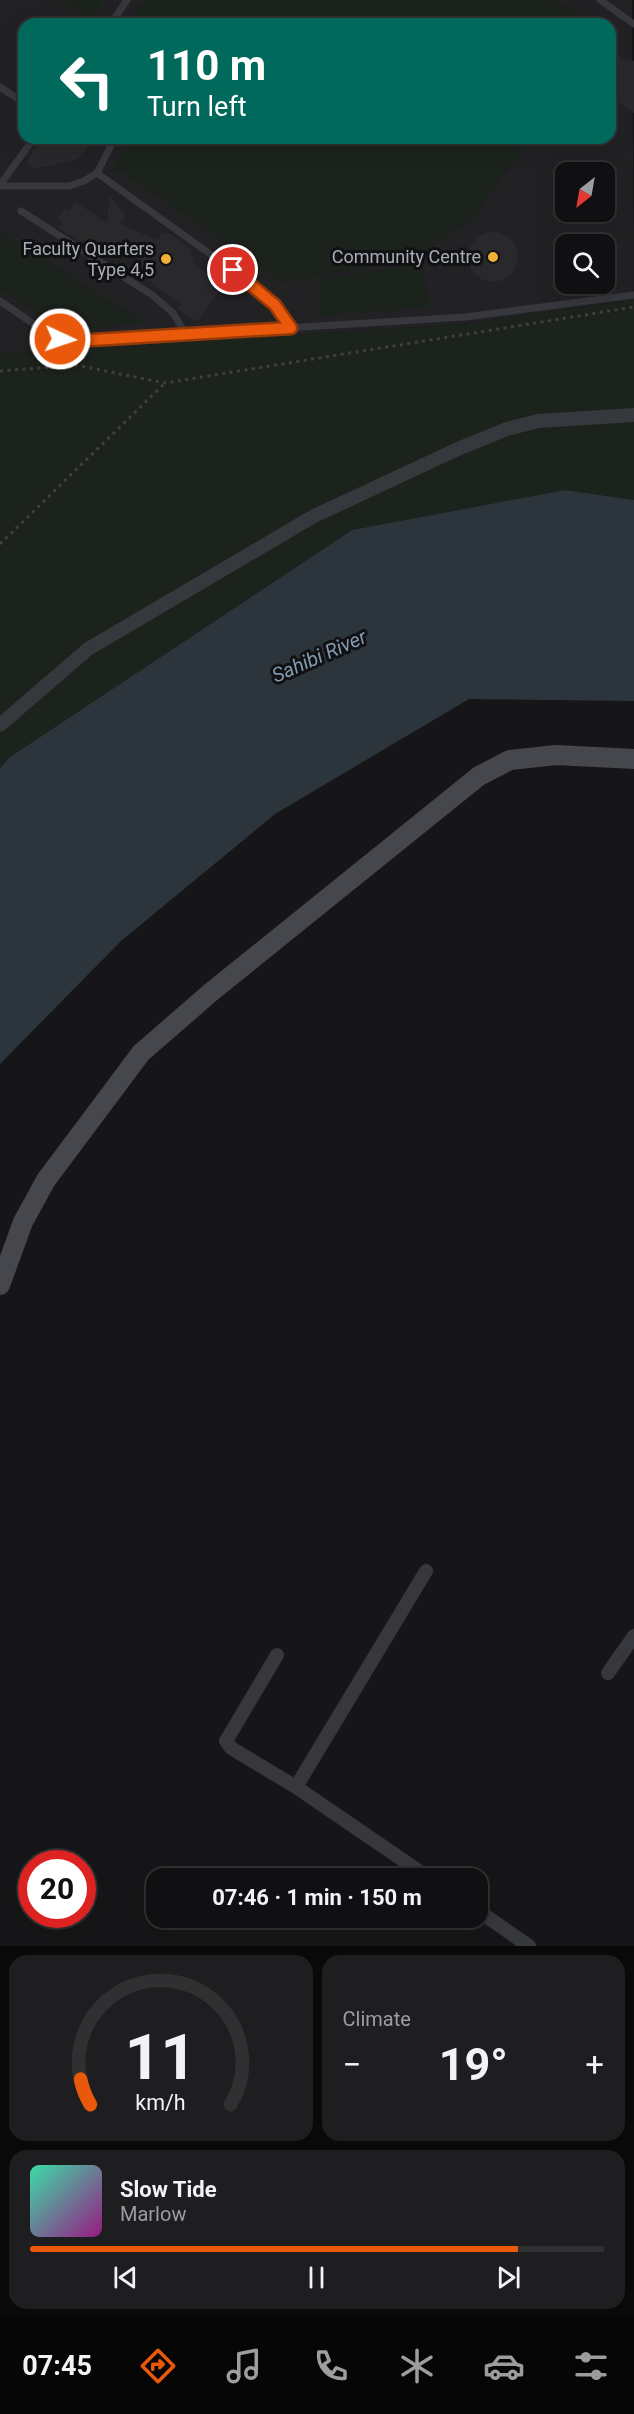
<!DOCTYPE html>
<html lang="en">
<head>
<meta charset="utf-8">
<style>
  :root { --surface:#101012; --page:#1e1e20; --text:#f1f3f6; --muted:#9c9d9f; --line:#303032; --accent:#ea580c }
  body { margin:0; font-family:Roboto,sans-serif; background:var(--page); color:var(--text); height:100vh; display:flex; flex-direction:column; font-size:22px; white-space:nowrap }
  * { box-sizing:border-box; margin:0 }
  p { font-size:20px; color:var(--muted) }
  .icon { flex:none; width:33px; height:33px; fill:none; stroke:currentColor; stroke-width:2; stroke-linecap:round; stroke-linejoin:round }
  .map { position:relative; height:1946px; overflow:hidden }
  .drawer { display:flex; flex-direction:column; gap:9px; padding:9px; background:#09090a; flex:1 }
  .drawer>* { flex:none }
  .banner { position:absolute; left:18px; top:18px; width:598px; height:126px; border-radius:18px; box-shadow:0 6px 24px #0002,0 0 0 2px var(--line); background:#00695c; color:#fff; overflow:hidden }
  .needle { width:39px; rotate:211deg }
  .controls { position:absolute; left:555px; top:162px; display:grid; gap:12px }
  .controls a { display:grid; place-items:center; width:60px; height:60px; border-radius:12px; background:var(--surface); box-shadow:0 6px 24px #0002,0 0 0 2px var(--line); font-size:30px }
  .speed { position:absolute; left:18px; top:1850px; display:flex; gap:12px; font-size:30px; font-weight:700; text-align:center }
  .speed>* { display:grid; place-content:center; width:78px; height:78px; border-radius:50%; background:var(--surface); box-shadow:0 6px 24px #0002,0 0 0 2px var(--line); line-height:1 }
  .speed .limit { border:9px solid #d22; background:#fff; color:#111 }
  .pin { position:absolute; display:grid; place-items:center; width:51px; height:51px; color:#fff; margin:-26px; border:3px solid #fff; border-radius:50%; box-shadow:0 2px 6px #0007 }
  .me { position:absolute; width:66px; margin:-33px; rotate:93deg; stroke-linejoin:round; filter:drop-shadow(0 0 4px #0008) }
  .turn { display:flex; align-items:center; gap:21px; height:126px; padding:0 30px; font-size:27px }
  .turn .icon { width:78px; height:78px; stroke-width:2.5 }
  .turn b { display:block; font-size:42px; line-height:51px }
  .big { font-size:45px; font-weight:700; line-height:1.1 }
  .drawer .widget { flex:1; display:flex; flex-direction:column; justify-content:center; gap:9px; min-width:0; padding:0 21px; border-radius:18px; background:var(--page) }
  .drawer .dial { align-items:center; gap:0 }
  .dial svg { height:156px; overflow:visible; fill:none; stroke:var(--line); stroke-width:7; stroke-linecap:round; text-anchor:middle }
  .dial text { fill:var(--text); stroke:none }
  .song { display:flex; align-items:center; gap:18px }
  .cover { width:72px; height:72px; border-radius:9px; background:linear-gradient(135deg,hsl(160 70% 55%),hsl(310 70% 35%)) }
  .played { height:6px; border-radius:3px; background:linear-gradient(90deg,var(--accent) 85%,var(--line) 85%) }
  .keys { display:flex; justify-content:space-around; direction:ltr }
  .heat { display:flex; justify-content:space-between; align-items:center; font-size:33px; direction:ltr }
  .drawer .tiles { flex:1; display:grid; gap:9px; grid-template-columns:1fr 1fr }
  .widget:last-child { grid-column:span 2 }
  .trip { position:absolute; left:146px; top:1868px; width:342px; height:60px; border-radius:18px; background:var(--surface); box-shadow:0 6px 24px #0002,0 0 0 2px var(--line); font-weight:700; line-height:60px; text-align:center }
  .tab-bar { display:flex; height:96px; justify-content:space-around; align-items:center; background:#060607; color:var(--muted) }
  .tab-bar .icon { width:42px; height:42px }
  .tab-bar .on { color:var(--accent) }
  .tab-bar b { font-size:27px; color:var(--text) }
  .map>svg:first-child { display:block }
  .built { fill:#222225; fill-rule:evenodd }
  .green { fill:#1c231d }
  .water { fill:#2c353c }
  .building { fill:#29292c }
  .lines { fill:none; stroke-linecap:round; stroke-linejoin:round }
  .path { stroke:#3d3f44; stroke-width:3; stroke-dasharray:3 4.5; stroke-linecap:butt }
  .lane { stroke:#37383d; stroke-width:7 }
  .street { stroke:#37383d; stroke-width:14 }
  .secondary { stroke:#45474d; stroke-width:20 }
  .route-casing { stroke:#983908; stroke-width:15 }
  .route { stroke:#ea580c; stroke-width:10 }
  .poi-dot { fill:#efb037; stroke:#111113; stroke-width:2 }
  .labels { text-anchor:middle; stroke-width:6; stroke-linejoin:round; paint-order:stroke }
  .poi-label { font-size:18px; fill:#a8adb8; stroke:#111113; text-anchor:end }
  .water-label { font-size:20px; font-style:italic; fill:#809bb2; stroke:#111113 }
</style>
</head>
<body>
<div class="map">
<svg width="634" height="1946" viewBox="0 0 634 1946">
  <rect width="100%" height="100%" fill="#161618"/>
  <path class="built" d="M 0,0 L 632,0 L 634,300 L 462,324 L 0,354 ZM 24,24 L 610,24 L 610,138 L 24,138 ZM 566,172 L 604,172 L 604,212 L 566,212 ZM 566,244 L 604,244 L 604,284 L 566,284 Z"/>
  <g class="green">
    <polygon points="58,0 104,0 90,21"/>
    <polygon points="145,0 559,0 595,24 128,24"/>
    <polygon points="130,138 531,138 473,218 416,258 283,283 114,167"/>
    <polygon points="0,232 144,322 65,332 0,290"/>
    <polygon points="423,263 429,307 319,316 319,279"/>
    <polygon points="634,300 634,500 565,490 352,530 10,757 0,768 0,354 462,324"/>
  </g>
  <polygon class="water" points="565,490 634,500 634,701 469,699 275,814 121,941 0,1064 0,768 10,757 352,530"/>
  <g class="building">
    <polygon points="618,56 634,61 634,113 610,97 610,70"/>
    <polygon points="42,138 95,138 78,159 35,169 26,163"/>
    <polygon points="109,196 126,216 120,224 158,240 162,233 170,234 193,251 190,255 196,257 192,262 223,286 197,322 177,309 181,304 133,270 142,261 110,246 106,247 101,255 58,228 62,223 57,219 65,208 69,211 76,202 107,223"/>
    <circle cx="493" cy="257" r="25"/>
  </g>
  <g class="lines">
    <g class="path">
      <polyline points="0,371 76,365 165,383 634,307"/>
      <polyline points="0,544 165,383"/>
    </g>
    <g class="lane">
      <polyline points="600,0 634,24"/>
      <polyline points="111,24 127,0"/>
      <polyline points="0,87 24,103"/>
      <polyline points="97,173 252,284 275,305 291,328"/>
      <polyline points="0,185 34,138"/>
      <polyline points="0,186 69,186 84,181 97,173 115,138"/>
      <polyline points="21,211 152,295 173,313 186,334"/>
      <polyline points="0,301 47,333 75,341 465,317 634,295"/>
    </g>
    <g class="street">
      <polyline points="0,725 88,649 314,516 460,448 507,429 538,421 634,415"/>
      <polyline points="426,1571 296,1787 429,1878"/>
      <polyline points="277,1655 226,1741 231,1748 296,1787"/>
      <polyline points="608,1673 634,1636"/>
      <polyline points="477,1910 529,1946"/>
    </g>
    <polyline class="secondary" points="0,1285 23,1222 46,1180 141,1053 210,993 479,776 510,760 556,755 634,759"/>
  </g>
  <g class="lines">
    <defs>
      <polyline id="route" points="60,339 75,341 291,328 275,305 233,270"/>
    </defs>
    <use href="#route" class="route-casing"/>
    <use href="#route" class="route"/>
  </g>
  <g class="poi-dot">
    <circle cx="493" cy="257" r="6"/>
    <circle cx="166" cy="259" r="6"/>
  </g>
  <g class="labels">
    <g class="poi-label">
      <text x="154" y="255">Faculty Quarters<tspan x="154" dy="21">Type 4,5</tspan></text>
      <text x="481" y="263">Community Centre</text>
    </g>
    <g class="water-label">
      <text transform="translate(319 656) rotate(-24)" y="7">Sahibi River</text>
    </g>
  </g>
</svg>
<div class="controls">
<a><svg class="needle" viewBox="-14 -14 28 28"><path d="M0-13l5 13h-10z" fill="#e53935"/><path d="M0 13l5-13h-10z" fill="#9c9d9f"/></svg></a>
<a><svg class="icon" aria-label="search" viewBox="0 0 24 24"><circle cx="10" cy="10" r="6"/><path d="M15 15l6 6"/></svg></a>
</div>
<div class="speed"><div class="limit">20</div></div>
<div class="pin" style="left:233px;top:270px;background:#d93025"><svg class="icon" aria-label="arrive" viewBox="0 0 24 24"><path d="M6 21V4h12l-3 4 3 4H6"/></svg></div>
<svg class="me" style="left:60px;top:339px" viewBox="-20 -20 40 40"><circle r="17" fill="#ea580c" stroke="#fff" stroke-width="3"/><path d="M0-11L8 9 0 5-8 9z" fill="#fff"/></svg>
<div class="trip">07:46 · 1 min · 150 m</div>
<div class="banner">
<div class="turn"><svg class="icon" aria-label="left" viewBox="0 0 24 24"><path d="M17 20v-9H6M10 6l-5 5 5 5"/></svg><div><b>110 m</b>Turn left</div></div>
</div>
</div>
<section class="drawer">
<div class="tiles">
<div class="widget dial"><svg viewBox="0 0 100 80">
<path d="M14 69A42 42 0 1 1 86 69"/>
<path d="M14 69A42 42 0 0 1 9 56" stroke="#ea580c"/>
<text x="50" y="56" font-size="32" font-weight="700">11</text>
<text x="50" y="72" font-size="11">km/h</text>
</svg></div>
<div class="widget"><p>Climate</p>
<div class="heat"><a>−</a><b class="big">19°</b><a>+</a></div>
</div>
<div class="widget">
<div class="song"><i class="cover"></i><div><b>Slow Tide</b><p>Marlow</p></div></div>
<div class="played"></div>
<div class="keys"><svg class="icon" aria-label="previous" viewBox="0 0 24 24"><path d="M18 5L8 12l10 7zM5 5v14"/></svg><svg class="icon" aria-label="pause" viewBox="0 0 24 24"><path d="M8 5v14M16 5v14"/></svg><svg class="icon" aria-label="next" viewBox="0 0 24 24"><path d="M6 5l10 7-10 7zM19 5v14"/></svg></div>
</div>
</div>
</section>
<nav class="tab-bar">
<b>07:45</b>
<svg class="icon on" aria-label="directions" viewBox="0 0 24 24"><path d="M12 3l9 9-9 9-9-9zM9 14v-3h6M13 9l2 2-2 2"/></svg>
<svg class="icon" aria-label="music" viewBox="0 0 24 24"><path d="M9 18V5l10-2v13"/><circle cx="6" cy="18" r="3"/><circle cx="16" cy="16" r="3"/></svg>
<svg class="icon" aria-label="phone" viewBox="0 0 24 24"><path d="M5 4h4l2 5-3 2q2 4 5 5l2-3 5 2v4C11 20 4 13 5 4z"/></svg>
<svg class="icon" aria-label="climate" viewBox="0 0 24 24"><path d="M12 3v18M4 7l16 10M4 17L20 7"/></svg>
<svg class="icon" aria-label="car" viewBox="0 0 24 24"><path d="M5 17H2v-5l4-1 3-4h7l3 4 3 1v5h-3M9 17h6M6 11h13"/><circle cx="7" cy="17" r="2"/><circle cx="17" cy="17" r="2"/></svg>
<svg class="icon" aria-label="filters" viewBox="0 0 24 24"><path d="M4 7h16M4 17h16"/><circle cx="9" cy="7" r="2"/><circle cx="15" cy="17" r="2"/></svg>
</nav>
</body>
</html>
